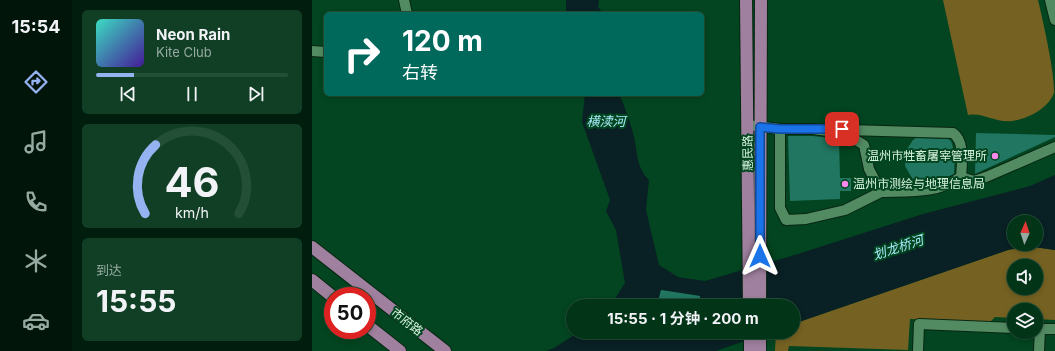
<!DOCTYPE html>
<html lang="zh">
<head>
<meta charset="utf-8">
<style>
  :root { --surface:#023418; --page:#103f25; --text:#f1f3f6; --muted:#96aaa2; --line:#234f37; --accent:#95b2f1 }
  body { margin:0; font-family:Inter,"Noto Sans SC",sans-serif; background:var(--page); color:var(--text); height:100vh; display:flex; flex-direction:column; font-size:15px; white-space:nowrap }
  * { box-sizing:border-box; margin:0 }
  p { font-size:13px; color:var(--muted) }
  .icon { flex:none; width:22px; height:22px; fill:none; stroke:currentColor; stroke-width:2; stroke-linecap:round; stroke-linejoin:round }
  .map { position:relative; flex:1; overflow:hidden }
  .sheet { display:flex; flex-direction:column; gap:10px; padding:10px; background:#011d0d; width:240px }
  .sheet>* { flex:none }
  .hud { position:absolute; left:12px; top:12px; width:380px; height:84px; border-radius:6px; box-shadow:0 2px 6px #0003,0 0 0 1px var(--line); background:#00695c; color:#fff; overflow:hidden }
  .needle { width:26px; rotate:3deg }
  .fabs { position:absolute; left:695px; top:215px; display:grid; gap:8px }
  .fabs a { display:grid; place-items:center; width:36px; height:36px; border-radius:50%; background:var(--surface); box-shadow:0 2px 6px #0003,0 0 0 1px var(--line); font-size:20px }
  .speed { position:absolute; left:12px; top:287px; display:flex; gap:8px; font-size:20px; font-weight:700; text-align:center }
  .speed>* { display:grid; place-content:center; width:52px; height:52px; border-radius:50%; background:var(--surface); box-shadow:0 2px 6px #0003,0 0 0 1px var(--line); line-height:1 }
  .speed .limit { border:6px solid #d22; background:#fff; color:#111 }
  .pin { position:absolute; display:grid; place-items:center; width:34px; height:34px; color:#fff; margin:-17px; border-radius:8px; box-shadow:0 2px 6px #0006 }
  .me { position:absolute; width:44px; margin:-22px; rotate:0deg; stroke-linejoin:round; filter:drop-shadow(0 0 3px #0008) }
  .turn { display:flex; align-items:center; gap:14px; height:84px; padding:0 12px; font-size:18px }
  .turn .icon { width:52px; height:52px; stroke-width:2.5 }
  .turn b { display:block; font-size:28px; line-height:34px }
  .big { font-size:30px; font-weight:700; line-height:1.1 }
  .sheet .widget { flex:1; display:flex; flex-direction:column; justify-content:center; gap:6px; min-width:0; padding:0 14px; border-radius:6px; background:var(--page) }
  .sheet .dial { align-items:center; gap:0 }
  .dial svg { height:104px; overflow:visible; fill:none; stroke:var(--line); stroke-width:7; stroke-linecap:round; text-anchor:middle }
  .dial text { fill:var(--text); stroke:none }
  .song { display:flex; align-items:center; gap:12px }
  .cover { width:48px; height:48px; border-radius:6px; background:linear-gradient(135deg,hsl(170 70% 55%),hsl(260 70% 35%)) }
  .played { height:4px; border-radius:2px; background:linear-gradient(90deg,var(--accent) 20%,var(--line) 20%) }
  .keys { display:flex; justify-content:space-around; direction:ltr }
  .trip { position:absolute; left:254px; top:299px; width:234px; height:40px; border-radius:20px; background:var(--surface); box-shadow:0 2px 6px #0003,0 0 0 1px var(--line); font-weight:700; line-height:40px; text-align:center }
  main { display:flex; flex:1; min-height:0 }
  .tabs { display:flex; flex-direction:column; width:72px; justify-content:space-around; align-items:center; background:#01150a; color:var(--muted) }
  .tabs .icon { width:28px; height:28px }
  .tabs .active { color:var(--accent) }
  .tabs b { font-size:18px; color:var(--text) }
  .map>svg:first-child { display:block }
  .green { fill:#756222; fill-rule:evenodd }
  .water { fill:#092024; fill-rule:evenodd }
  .building { fill:#207660 }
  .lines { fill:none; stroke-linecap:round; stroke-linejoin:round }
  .minor-casing { stroke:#082713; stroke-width:12 }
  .major-casing { stroke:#082713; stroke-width:14 }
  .minor { stroke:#528b62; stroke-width:10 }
  .major { stroke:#9f809e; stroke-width:12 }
  .route-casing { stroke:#114b97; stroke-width:10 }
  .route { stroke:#1a73e8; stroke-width:7 }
  .poi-dot { fill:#f888ea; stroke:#034520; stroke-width:1.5 }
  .labels { text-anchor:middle; stroke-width:4; stroke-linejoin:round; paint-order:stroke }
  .street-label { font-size:12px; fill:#d6f3dc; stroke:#034520 }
  .poi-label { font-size:12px; fill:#d6f3dc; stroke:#034520; text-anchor:end }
  .water-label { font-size:13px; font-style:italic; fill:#a7ecfa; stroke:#034520 }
</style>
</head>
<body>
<main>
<nav class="tabs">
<b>15:54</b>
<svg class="icon active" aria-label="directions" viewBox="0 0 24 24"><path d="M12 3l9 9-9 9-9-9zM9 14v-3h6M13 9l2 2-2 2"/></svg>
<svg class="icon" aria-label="music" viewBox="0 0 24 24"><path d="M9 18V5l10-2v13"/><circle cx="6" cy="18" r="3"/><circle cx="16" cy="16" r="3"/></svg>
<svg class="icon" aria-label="phone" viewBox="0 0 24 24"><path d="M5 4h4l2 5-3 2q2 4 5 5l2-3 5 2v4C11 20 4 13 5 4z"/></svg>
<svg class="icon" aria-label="climate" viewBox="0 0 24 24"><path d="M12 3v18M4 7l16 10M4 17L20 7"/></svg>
<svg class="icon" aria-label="car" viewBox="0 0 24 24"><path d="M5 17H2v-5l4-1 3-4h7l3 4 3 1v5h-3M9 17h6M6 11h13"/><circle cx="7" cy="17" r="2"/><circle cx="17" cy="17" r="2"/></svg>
</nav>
<section class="sheet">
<div class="widget">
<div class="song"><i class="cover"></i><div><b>Neon Rain</b><p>Kite Club</p></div></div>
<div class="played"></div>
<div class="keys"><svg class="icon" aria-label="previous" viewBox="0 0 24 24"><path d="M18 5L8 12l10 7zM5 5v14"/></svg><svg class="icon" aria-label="pause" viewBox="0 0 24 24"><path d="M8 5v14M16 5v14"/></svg><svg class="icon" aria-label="next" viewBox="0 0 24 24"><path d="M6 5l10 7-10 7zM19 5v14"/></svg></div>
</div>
<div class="widget dial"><svg viewBox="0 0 100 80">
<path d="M14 69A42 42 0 1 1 86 69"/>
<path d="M14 69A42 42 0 0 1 22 16" stroke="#95b2f1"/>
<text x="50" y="56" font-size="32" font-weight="700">46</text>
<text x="50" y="72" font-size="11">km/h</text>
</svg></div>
<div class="widget"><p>到达</p><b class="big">15:55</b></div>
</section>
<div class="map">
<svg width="743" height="351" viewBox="0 0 743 351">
  <rect width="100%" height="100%" fill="#034520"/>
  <g class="green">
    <path d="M 631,0 L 726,0 C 731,21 743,74 742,93 C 736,109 715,119 700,121 C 683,123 671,112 656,115 Z"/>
    <path d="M 715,246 L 743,250 L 743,320 L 724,319 L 724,310 L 702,310 L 702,318 L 683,317 L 678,322 L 598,319 L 596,350 L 477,346 L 476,351 L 463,351 L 464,332 L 481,332 L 481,324 L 696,250 ZM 702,266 L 724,266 L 724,288 L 702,288 Z"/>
  </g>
  <g class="water">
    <polygon points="254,0 287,0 286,7 292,14 254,14"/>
    <path d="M 273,94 L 307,94 C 313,107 317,119 321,133 C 326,150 323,166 337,180 L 334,210 L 347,265 L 366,277 L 393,281 L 486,254 L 611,214 L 718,186 L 743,175 L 743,250 L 715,246 L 696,250 L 481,324 L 481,306 L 387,306 L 387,296 L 349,290 L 345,306 L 298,306 L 313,283 L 304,230 L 294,211 L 298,200 L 270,122 ZM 702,222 L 724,222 L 724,244 L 702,244 Z"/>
    <polygon points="267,332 343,332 358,335 362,332 458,332 404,351 234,351 242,348"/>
  </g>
  <g class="building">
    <polygon points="664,133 743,135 743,137 663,174"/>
    <polygon points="476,136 501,136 527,139 528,178 539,178 539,191 528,191 528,199 478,201"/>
    <polygon points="604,138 636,139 639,141 643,154 642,174 628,180 610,184 600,178 593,166 593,152 601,140"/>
    <polygon points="349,290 388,296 387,306 345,306"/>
  </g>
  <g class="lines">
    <defs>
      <g id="minor">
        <polyline points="92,0 95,14"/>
        <polyline points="738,0 743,20"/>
        <polyline points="0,51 14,52"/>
        <path d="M 435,125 L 468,129 L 501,129 L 532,133 L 552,145 L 557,169 L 569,192 C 598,191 624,194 649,177 C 650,164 653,141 641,133 L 501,129"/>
        <polyline points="468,129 468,208 474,220 494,219 533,210 569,192"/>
        <polyline points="649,177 662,181 674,177 743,147"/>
        <polyline points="724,329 743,329"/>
        <polyline points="606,351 607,324 702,328"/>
        <polyline points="727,351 728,329"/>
      </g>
      <g id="major">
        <polyline points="434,0 437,306"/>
        <polyline points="0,247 133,351"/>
        <polyline points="0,280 21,297"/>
        <polyline points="448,306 449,0"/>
        <polyline points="55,325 88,351"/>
        <polyline points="438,332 438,351"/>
        <polyline points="448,351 448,332"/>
      </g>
    </defs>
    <use href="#minor" class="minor-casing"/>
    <use href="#major" class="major-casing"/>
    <use href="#minor" class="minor"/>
    <use href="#major" class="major"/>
  </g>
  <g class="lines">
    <defs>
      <polyline id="route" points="448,256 448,127 468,129 530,129"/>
    </defs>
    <use href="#route" class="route-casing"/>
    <use href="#route" class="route"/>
  </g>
  <g class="poi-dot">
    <circle cx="683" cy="156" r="4"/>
    <circle cx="533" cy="184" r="4"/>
  </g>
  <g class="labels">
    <g class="street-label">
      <text transform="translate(436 153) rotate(-91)" y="4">惠民路</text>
      <text transform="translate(95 322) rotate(38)" y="4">市府路</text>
    </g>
    <g class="poi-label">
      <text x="675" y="160">温州市牲畜屠宰管理所</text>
      <text x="541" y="188" text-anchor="start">温州市测绘与地理信息局</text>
    </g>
    <g class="water-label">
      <text x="294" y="126">横渎河</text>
      <text transform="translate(586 247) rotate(-18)" y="5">划龙桥河</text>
    </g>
  </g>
</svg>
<div class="fabs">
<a><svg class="needle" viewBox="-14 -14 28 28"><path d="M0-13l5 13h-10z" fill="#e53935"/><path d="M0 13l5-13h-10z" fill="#96aaa2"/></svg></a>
<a><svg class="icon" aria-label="sound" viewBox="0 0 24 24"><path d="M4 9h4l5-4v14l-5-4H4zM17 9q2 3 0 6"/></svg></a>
<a><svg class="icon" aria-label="layers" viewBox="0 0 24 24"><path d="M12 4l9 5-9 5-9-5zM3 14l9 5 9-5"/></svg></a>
</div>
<div class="speed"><div class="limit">50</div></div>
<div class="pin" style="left:530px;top:129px;background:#d93025"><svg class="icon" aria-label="arrive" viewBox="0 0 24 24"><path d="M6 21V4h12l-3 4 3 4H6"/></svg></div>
<svg class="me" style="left:448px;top:256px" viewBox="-20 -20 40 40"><path d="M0-17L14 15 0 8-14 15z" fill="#1a73e8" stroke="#fff" stroke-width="4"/></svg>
<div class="trip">15:55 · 1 分钟 · 200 m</div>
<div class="hud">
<div class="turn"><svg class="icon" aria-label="right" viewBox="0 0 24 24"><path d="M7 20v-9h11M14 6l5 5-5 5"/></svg><div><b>120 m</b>右转</div></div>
</div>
</div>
</main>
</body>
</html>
